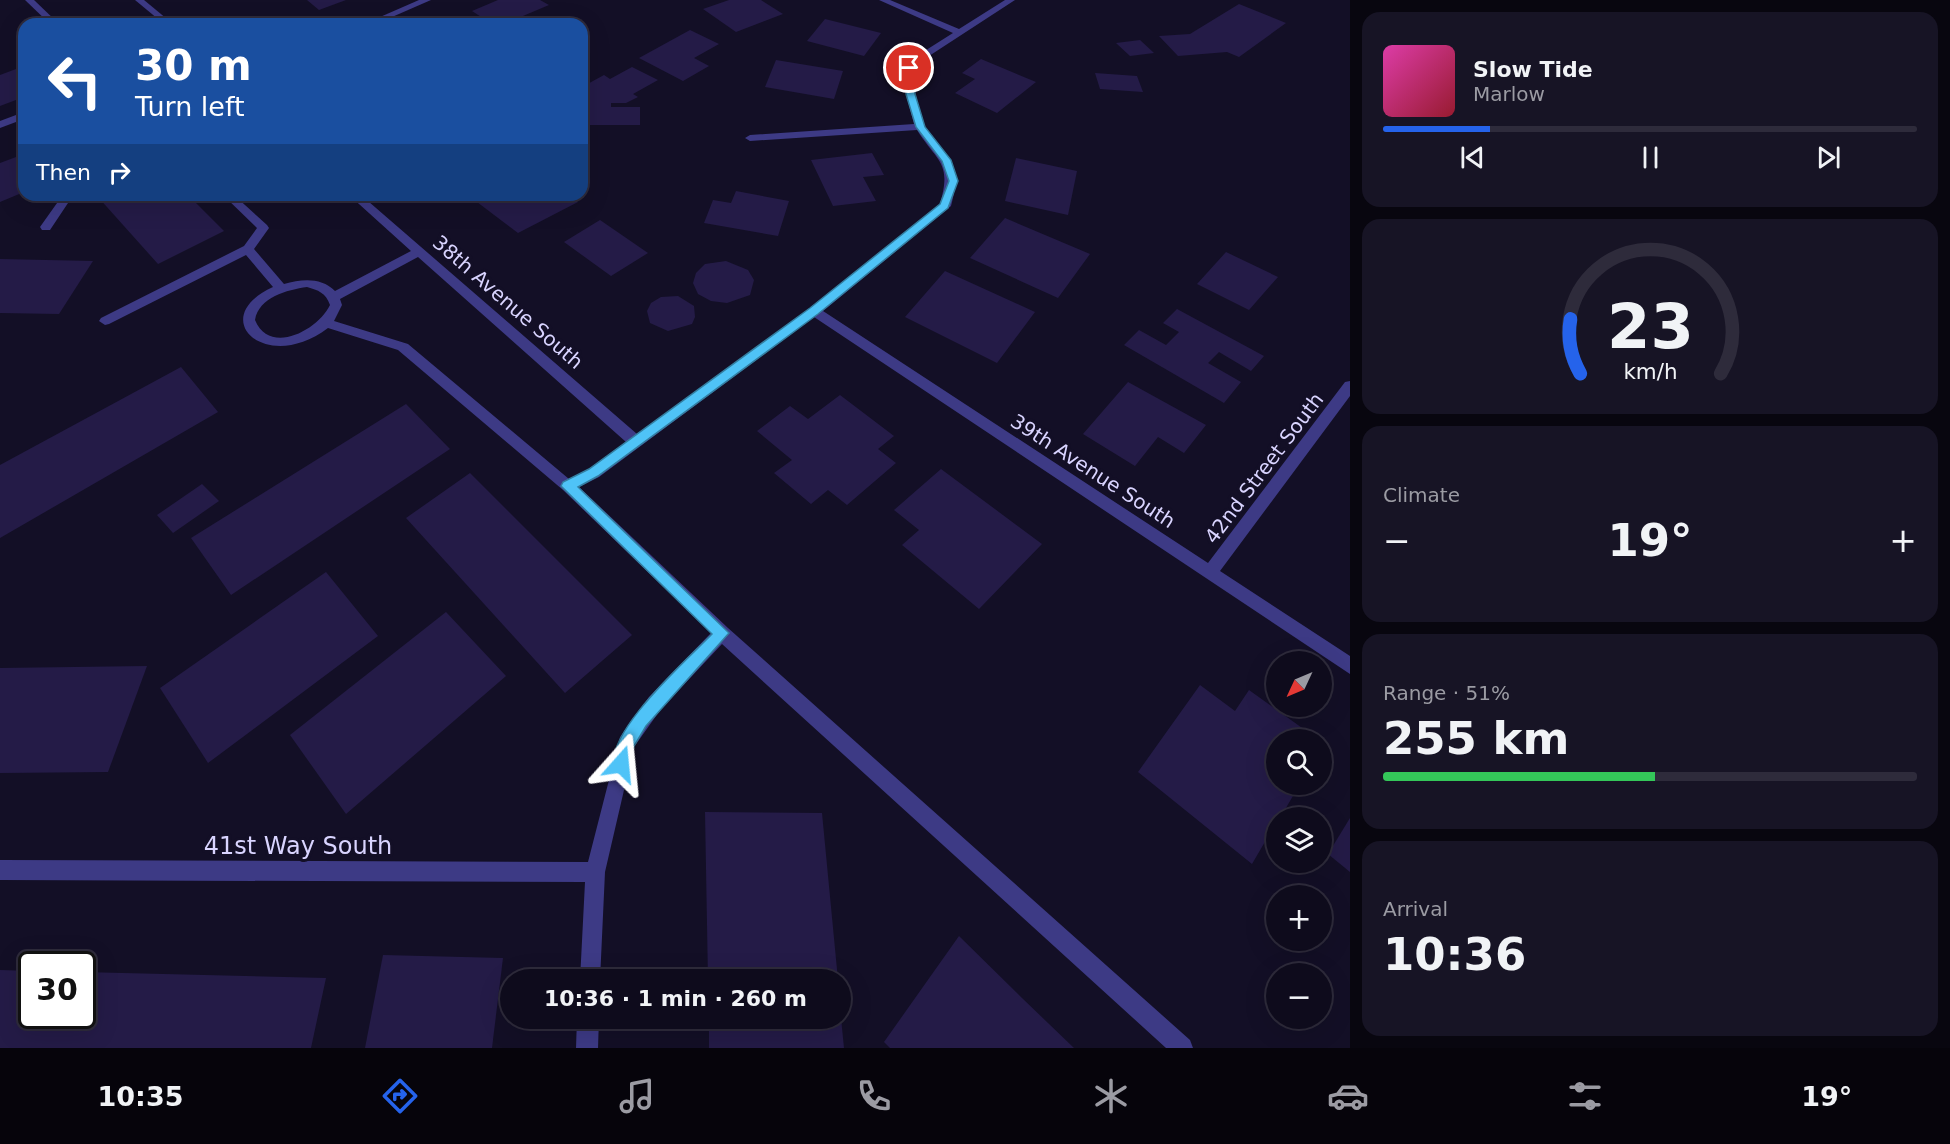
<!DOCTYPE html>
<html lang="en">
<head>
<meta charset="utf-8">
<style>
  :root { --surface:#0e0b1c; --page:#171425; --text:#f1f3f6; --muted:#9b9ba3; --line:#2e2b3b; --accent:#2563eb }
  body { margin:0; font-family:"DejaVu Sans",sans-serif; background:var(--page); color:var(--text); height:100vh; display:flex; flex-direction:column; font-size:22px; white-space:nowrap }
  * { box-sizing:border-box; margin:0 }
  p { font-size:20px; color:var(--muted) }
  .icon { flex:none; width:33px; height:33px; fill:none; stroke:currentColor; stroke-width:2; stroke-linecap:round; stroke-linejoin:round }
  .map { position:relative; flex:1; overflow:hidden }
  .side { display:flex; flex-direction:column; gap:12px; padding:12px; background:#08060f; width:600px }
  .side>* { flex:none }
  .hud { position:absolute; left:18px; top:18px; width:570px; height:183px; border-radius:18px; box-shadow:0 6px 24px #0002,0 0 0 2px var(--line); background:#1a4fa0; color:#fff; overflow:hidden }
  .needle { width:39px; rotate:226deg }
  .fabs { position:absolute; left:1266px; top:651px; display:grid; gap:12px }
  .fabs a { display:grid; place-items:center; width:66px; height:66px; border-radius:50%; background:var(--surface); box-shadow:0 6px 24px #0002,0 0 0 2px var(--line); font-size:30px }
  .speed { position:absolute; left:18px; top:951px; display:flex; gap:12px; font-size:30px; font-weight:700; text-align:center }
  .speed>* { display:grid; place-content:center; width:78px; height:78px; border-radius:50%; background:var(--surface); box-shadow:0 6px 24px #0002,0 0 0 2px var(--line); line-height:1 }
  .speed .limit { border:3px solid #111; border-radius:9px; background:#fff; color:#111 }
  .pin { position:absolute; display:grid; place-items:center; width:51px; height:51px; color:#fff; margin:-26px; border:3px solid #fff; border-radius:50%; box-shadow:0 2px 6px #0007 }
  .me { position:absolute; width:66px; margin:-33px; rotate:18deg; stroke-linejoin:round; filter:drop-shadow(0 0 4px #0008) }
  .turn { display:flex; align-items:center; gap:21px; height:126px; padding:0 18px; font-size:27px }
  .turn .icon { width:78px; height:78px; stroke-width:2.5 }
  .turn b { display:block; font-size:42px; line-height:51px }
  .then { display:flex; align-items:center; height:57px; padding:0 18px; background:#0003; gap:12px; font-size:22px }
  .big { font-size:45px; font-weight:700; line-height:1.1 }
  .side .card { flex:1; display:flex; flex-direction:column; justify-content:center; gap:9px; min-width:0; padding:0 21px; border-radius:18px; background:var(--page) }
  .side .dial { align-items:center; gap:0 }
  .dial svg { height:156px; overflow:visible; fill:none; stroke:var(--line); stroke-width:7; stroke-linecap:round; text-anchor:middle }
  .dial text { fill:var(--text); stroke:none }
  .song { display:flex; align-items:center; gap:18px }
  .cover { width:72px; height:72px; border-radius:9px; background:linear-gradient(135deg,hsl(320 70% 55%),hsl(350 70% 35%)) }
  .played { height:6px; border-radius:3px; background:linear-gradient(90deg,var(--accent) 20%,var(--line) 20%) }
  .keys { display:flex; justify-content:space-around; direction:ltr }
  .heat { display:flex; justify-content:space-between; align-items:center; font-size:33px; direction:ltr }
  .charge { height:9px; border-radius:4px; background:linear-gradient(90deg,#34c759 51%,var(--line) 0) }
  .trip { position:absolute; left:500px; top:969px; width:351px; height:60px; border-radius:30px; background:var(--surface); box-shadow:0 6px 24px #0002,0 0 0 2px var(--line); font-weight:700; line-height:60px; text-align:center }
  .menu { display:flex; height:96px; justify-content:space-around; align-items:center; background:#06040b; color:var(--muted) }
  .menu .icon { width:42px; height:42px }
  .menu .current { color:var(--accent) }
  .menu b { font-size:27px; color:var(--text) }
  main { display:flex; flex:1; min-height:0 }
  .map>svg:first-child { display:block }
  .building { fill:#241b47 }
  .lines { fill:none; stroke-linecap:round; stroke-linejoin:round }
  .minor { fill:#3d3a85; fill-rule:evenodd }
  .route { fill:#4fc3f7; stroke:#337fa1; stroke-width:1.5 }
  .labels { text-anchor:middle; stroke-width:6; stroke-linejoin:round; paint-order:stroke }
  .street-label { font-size:20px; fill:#d9d4ff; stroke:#130f26 }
  .near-street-label { font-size:24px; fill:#d9d4ff; stroke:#130f26 }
</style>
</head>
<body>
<main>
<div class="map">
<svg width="1350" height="1048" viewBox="0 0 1350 1048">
  <rect width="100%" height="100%" fill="#130f26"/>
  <g class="building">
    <polygon points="307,0 346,0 319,10"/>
    <polygon points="498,0 540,0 549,5 504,24 492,24 472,11"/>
    <polygon points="729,0 761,0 783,14 736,32 703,9"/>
    <polygon points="1239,4 1286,23 1239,57 1227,52 1178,56 1159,36 1190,34"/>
    <polygon points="825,19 881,33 864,56 807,41"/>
    <polygon points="690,30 719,44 694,58 709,66 683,81 639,58"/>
    <polygon points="1140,40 1154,53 1130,56 1116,43"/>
    <polygon points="981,59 1036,82 997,113 955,93 975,79 962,73"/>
    <polygon points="776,60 843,71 834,99 765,87"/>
    <polygon points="24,66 24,97 0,106 0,75"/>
    <polygon points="632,67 658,80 633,94 638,97 626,103 611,103 611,107 640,107 640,125 582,125 582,87 604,75 610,79"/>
    <polygon points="1095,73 1137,76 1143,92 1100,89"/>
    <polygon points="872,153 884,175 863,177 876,201 833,206 811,160"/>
    <polygon points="24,154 24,192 0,202 0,163"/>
    <polygon points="1016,158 1077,171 1068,215 1005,201"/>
    <polygon points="736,191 789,201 778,236 704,223 713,200 731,203"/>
    <polygon points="102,195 188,195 224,231 158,264 98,197"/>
    <polygon points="480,195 568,195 578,202 518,233 473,199"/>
    <polygon points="1005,218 1090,254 1058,298 970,258"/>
    <polygon points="600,220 648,253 611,276 564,242"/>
    <polygon points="1226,252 1278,277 1249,310 1197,284"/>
    <polygon points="0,259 93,261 59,314 0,313"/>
    <polygon points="726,261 748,270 754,280 750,295 727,303 711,301 698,294 693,283 696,273 705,264"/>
    <polygon points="945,271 1035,312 997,363 905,317"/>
    <polygon points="678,296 694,306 695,317 692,324 668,331 650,323 647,311 651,303 661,297"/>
    <polygon points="1177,309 1264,356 1251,371 1219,352 1208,363 1241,382 1224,403 1124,345 1139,330 1166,345 1179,332 1163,323"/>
    <polygon points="181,367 218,412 0,538 0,465"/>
    <polygon points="1128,382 1206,425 1184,453 1158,437 1135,466 1083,434"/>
    <polygon points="840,395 894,436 878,449 896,463 847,505 828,490 811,504 774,473 792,460 757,431 790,406 808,419"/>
    <polygon points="406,404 450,449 231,595 191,538"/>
    <polygon points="941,469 1042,544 979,609 902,545 919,530 894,510"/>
    <polygon points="470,473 632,635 565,693 406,518"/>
    <polygon points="202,484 219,501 173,533 157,515"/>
    <polygon points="326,572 378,636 208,763 160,688"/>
    <polygon points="446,612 506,676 346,814 290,735"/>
    <polygon points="147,666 108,772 0,773 0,668"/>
    <polygon points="1200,685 1235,711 1249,690 1319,740 1276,740 1276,784 1300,784 1280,818 1276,818 1276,823 1252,864 1138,772"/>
    <polygon points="705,812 822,813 838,980 708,980"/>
    <polygon points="1350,818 1350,872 1328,854"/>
    <polygon points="959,936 1022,998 1074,1048 890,1048 884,1042"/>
    <polygon points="383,955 503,958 492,1048 365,1048"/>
    <polygon points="0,970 32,971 32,1016 82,1016 82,972 326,978 311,1048 0,1048"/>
    <polygon points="709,1018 841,1018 844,1048 709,1048"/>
  </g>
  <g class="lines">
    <g class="minor">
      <polygon points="25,0 34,0 59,24 50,24"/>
      <polygon points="135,0 144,0 173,24 164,24"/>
      <polygon points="419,0 431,0 376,24 364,24"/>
      <path d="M 879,0 L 890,0 L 959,29 L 1005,0 L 1015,0 L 929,56 L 914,69 C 915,89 916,110 926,128 C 946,164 964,157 951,206 L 823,311 L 1208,563 L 1345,382 L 1350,381 L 1350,396 L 1220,571 L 1350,656 L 1350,674 L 814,317 L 599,477 L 579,487 L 728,628 L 1190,1040 L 1193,1048 L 1166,1048 L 722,644 L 661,709 L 634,747 L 605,872 L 600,980 L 580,980 L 585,882 L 0,880 L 0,860 L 588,862 L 620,737 L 649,697 L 711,633 L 563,490 L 398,350 L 328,328 C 266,375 205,318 273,287 L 246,255 L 109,324 L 105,325 L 99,321 L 101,318 L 244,246 L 257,228 L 223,195 L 234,195 L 267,225 L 269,228 L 254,249 L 284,284 C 302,279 321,277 335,291 L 411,251 L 349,195 L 361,195 L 637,434 L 810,308 L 940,204 C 952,162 938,163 917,130 L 750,141 L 745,138 L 750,135 L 914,124 L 907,98 L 904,68 L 923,52 L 953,33 ZM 418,257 L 626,442 L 589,469 L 569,479 L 408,344 L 334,321 L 342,305 L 340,299 ZM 307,287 C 318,290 326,293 330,305 C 318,330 270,356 255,320 C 259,297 287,290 307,287 Z"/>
      <polygon points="24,112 24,119 0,128 0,121"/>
      <polygon points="78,195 70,200 50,230 42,230 40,227 62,196"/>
      <polygon points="577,1018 599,1018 598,1048 576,1048"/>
    </g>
  </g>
  <path class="route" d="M 909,66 L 913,68 L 915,94 L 925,127 L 951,160 L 958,181 L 948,208 L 818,314 L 598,476 L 578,487 L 729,633 L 646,726 L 634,746 L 627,770 L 621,772 L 615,770 C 601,735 689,658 712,634 L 561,486 L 563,482 L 589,469 L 810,308 L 940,204 L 949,181 L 942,161 L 916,127 L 906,94 L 905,68 Z"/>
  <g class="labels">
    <g class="street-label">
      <text transform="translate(508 302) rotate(41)" y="7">38th Avenue South</text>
      <text transform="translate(1264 468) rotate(-53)" y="7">42nd Street South</text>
      <text transform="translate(1093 471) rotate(33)" y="7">39th Avenue South</text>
    </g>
    <g class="near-street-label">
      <text x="298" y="854">41st Way South</text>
    </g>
  </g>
</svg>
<div class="fabs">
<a><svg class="needle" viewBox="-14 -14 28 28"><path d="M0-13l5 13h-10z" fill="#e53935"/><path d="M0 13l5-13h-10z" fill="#9b9ba3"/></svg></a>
<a><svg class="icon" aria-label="search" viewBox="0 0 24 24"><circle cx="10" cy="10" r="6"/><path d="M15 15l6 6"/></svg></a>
<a><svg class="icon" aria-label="layers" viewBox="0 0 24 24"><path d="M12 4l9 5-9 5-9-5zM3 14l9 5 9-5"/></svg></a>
<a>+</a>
<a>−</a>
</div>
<div class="speed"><div class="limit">30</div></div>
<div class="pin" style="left:909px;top:68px;background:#d93025"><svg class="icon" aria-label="arrive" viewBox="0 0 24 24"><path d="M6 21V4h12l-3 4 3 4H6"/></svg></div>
<svg class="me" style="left:621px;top:764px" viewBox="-20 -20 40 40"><path d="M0-17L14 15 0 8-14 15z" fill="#4fc3f7" stroke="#fff" stroke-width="4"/></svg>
<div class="trip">10:36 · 1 min · 260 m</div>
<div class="hud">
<div class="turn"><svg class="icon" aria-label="left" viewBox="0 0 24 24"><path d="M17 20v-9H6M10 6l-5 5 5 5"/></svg><div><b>30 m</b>Turn left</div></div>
<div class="then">Then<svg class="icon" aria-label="right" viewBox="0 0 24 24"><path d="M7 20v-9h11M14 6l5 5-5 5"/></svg></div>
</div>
</div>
<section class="side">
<div class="card">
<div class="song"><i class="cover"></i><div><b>Slow Tide</b><p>Marlow</p></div></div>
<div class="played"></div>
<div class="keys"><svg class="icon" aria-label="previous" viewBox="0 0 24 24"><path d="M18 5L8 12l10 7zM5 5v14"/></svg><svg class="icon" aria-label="pause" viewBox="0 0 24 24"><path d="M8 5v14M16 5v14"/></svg><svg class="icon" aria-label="next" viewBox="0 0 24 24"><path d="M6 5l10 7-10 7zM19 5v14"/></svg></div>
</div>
<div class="card dial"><svg viewBox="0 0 100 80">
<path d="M14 69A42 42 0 1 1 86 69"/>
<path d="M14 69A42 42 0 0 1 9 41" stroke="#2563eb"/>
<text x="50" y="56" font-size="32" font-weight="700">23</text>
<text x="50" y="72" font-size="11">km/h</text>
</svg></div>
<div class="card"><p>Climate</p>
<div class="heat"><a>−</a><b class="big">19°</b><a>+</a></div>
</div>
<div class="card"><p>Range · 51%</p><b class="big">255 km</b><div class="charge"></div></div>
<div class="card"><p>Arrival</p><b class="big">10:36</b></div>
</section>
</main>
<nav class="menu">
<b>10:35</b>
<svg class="icon current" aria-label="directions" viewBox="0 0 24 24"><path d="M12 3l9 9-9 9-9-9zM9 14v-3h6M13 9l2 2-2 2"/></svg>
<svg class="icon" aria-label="music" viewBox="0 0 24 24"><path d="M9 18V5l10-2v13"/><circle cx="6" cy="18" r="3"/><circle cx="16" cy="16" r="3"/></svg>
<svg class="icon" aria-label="phone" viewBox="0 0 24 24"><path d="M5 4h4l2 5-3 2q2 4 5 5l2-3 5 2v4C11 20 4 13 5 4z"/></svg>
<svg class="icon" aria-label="climate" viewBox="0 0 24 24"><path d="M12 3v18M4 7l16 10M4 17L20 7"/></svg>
<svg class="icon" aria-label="car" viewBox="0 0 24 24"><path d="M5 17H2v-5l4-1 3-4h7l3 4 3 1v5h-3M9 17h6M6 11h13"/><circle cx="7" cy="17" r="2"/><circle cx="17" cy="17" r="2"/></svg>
<svg class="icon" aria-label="filters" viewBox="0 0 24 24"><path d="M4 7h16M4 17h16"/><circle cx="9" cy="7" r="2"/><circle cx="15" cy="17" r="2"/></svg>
<b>19°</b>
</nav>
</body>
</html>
